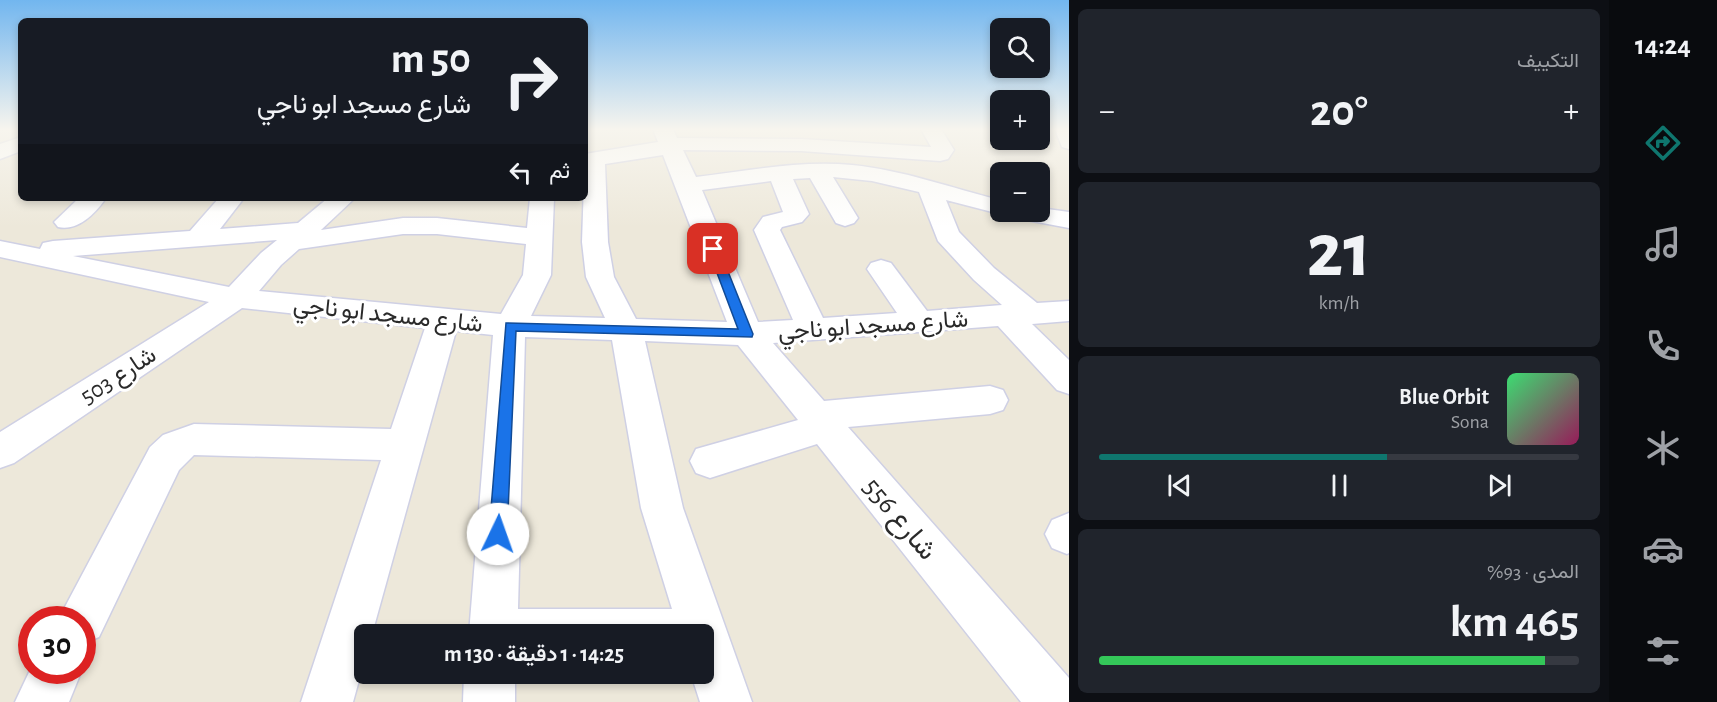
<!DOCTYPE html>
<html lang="ar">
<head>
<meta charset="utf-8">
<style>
  :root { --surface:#171b24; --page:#20242c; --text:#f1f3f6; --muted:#9ea1a6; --line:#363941; --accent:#0f766e }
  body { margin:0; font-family:"Alegreya Sans",Vazirmatn,sans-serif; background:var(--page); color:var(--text); direction:rtl; height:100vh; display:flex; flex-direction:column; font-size:22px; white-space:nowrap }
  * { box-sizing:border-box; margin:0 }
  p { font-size:20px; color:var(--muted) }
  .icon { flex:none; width:33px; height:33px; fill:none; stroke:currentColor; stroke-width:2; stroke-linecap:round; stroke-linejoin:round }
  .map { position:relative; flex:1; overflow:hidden; direction:ltr }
  .drawer { display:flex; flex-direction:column; gap:9px; padding:9px; background:#0d0f14; width:540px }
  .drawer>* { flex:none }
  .top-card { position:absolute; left:18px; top:18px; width:570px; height:183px; border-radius:9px; box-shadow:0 3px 9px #0003; direction:rtl; background:#171b24; color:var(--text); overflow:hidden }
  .fabs { position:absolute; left:990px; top:18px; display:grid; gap:12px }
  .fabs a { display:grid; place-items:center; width:60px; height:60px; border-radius:9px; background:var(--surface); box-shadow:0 3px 9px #0003; font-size:30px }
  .speed { position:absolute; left:18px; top:606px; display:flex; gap:12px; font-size:30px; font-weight:700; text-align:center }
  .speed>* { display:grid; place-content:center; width:78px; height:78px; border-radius:50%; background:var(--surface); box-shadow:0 3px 9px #0003; line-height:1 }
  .speed .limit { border:9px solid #d22; background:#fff; color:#111 }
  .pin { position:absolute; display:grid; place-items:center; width:51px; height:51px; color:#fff; margin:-26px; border-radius:12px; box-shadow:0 3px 9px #0006 }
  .me { position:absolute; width:66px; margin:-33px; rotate:3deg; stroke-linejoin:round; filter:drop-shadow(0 0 4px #0008) }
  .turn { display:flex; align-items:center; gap:21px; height:126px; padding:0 18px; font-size:27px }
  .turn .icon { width:78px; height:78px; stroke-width:2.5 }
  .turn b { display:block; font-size:42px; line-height:51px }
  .then { display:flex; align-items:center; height:57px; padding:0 18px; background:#0003; gap:12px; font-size:22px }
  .big { font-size:45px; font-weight:600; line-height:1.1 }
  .drawer .card { flex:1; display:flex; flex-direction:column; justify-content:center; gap:9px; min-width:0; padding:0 21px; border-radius:9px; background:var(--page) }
  .drawer .dial { align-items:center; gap:0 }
  .dial b { font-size:78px; line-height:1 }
  .song { display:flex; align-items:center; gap:18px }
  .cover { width:72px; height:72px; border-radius:9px; background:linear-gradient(135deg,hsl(140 70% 55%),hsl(330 70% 35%)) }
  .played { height:6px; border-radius:3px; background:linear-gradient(90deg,var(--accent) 60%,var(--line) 60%) }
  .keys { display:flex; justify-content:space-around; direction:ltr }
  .heat { display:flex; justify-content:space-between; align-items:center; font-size:33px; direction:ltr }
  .charge { height:9px; border-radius:4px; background:linear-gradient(90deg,#34c759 93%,var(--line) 0) }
  .trip { position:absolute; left:354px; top:624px; width:360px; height:60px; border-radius:9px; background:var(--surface); box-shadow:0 3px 9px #0003; font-weight:600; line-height:60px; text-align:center; direction:rtl }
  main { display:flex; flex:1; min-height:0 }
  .menu { display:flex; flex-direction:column; width:108px; justify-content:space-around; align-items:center; background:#090b0e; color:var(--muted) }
  .menu .icon { width:42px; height:42px }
  .menu .active { color:var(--accent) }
  .menu b { font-size:27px; color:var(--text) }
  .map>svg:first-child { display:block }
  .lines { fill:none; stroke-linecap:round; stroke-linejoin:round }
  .minor-casing { stroke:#cfd0e4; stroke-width:3 }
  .minor { fill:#fff; fill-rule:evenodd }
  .route { fill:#1a73e8; stroke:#114b97; stroke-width:1.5 }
  .labels { text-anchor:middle; stroke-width:6; stroke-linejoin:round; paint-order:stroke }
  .street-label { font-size:24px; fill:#2a2a2a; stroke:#fff }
  .near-street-label { font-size:28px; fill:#2a2a2a; stroke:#fff }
</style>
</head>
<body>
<main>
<nav class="menu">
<b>14:24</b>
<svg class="icon active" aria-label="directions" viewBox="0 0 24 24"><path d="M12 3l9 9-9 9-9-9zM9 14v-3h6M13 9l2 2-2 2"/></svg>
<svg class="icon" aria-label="music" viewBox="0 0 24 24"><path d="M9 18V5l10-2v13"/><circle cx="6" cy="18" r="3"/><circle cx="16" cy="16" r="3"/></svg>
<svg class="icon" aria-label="phone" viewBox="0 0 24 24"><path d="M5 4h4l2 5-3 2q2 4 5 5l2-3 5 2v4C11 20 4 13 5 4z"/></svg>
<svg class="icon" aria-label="climate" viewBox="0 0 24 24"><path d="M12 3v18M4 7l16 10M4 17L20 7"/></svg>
<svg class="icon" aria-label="car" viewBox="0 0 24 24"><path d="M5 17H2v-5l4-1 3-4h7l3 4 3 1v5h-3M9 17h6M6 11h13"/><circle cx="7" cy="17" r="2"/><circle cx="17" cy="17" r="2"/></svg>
<svg class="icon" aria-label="filters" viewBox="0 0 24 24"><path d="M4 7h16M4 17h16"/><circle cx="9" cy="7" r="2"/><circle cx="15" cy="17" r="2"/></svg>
</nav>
<section class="drawer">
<div class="card"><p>التكييف</p>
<div class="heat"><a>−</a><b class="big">20°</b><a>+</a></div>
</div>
<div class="card dial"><b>21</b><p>km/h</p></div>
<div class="card">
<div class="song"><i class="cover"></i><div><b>Blue Orbit</b><p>Sona</p></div></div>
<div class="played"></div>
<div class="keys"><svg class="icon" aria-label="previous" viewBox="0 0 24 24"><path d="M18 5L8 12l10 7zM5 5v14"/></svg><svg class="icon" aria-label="pause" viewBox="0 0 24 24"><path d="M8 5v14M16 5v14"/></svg><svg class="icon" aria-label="next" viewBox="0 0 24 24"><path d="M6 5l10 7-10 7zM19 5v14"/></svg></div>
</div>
<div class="card"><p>المدى · 93%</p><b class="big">465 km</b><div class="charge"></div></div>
</section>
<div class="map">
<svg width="1069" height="702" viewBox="0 0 1069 702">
  <rect width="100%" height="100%" fill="#ede8da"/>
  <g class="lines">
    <defs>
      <g id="minor">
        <path d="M 653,129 L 673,129 L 677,138 L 801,139 L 931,147 L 921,129 L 941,129 L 954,150 L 948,159 L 940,161 L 801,151 L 683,150 L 696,177 C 748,171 800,160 852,165 C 903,170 951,188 1000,200 L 1000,212 L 1040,212 L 1040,208 L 1069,212 L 1069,228 L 1011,217 L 1008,213 L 1000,214 L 946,200 L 959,232 L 994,268 L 1037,303 L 1069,301 L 1069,321 L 1032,324 L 1069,360 L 1069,394 L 1057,390 L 998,326 L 773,343 L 824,401 L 990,386 L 1003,390 L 1008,400 L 1003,410 L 990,414 L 848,427 L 1069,678 L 1069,702 L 1021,702 L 817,444 L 710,478 L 696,473 L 690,461 L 696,449 L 798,420 L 738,345 L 645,341 L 683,508 L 752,702 L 700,702 L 691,674 L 704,674 L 704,634 L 469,634 L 493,335 L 456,331 L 372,634 L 364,634 L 364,662 L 353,702 L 301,702 L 381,460 L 194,455 L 179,470 L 99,637 L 82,644 L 82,620 L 58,620 L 150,447 L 163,435 L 194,424 L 391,429 L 425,328 L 242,308 L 14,463 L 0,468 L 0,432 L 209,302 L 0,257 L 0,241 L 40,249 L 43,243 L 53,241 L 190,231 L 219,198 L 244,198 L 220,229 L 298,223 L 328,198 L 355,198 L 321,230 L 403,218 L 437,218 L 527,228 L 530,198 L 554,198 L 551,275 L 531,316 L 605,318 L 586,277 L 582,242 L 585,154 L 658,142 ZM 663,155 L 727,322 L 636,319 L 614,277 L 608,242 L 605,164 ZM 833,177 L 872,181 L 919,192 L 938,241 L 974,280 L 1002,305 L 927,311 L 891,263 L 881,260 L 871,263 L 867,269 L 897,313 L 823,318 L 780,230 L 782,227 L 802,222 L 809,214 L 793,179 L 810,178 L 836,223 L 845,226 L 854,223 L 858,218 ZM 771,181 L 783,212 L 763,217 L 754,230 L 793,320 L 758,322 L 702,190 ZM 403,234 L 437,234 L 526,244 L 523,275 L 501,314 L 259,291 L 281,265 L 299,249 ZM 277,240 L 261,253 L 229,287 L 73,256 ZM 525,337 L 612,340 L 641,508 L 672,609 L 518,609 Z"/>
        <polygon points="1055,129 1069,129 1069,149 1062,147"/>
        <polygon points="21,137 21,151 0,159 0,144"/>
        <path d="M 79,198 L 106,198 C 96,213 77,232 58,227 L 54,222 Z"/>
        <polygon points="1069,513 1069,553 1067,554 1052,548 1045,534 1052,520"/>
        <polygon points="32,666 32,670 82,670 69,702 15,702"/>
        <polygon points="464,674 515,674 515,702 463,702"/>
      </g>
    </defs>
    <use href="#minor" class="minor-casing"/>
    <use href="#minor" class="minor"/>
  </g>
  <linearGradient id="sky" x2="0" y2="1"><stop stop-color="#72b6ef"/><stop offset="0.57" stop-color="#f7f5ee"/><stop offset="1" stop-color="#f7f5ee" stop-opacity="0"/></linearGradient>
  <rect width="1069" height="227" fill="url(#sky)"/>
  <polygon class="route" points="713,245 719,249 753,334 752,337 516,331 507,534 505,540 498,542 492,540 489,534 506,323 738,329 708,249"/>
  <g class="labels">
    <g class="street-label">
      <text transform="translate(388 314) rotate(6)" y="8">شارع مسجد ابو ناجي</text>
      <text transform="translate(873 325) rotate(-4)" y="8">شارع مسجد ابو ناجي</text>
      <text transform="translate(118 375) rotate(-33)" y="8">شارع 503</text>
    </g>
    <g class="near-street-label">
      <text transform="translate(901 518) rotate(50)" y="10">شارع 556</text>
    </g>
  </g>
</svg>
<div class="fabs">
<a><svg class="icon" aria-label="search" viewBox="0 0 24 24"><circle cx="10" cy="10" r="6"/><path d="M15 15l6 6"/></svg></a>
<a>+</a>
<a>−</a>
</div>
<div class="speed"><div class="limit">30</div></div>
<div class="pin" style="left:713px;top:249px;background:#d93025"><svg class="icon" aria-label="arrive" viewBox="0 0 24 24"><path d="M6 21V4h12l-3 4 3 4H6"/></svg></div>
<svg class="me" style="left:498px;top:534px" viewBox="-20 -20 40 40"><circle r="19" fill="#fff"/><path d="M0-13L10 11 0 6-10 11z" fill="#1a73e8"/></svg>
<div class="trip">14:25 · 1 دقيقة · 130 m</div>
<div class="top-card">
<div class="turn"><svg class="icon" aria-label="right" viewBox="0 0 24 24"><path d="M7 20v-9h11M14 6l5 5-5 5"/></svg><div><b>50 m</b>شارع مسجد ابو ناجي</div></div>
<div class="then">ثم<svg class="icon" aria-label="left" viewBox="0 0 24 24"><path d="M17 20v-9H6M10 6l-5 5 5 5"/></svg></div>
</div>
</div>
</main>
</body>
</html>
